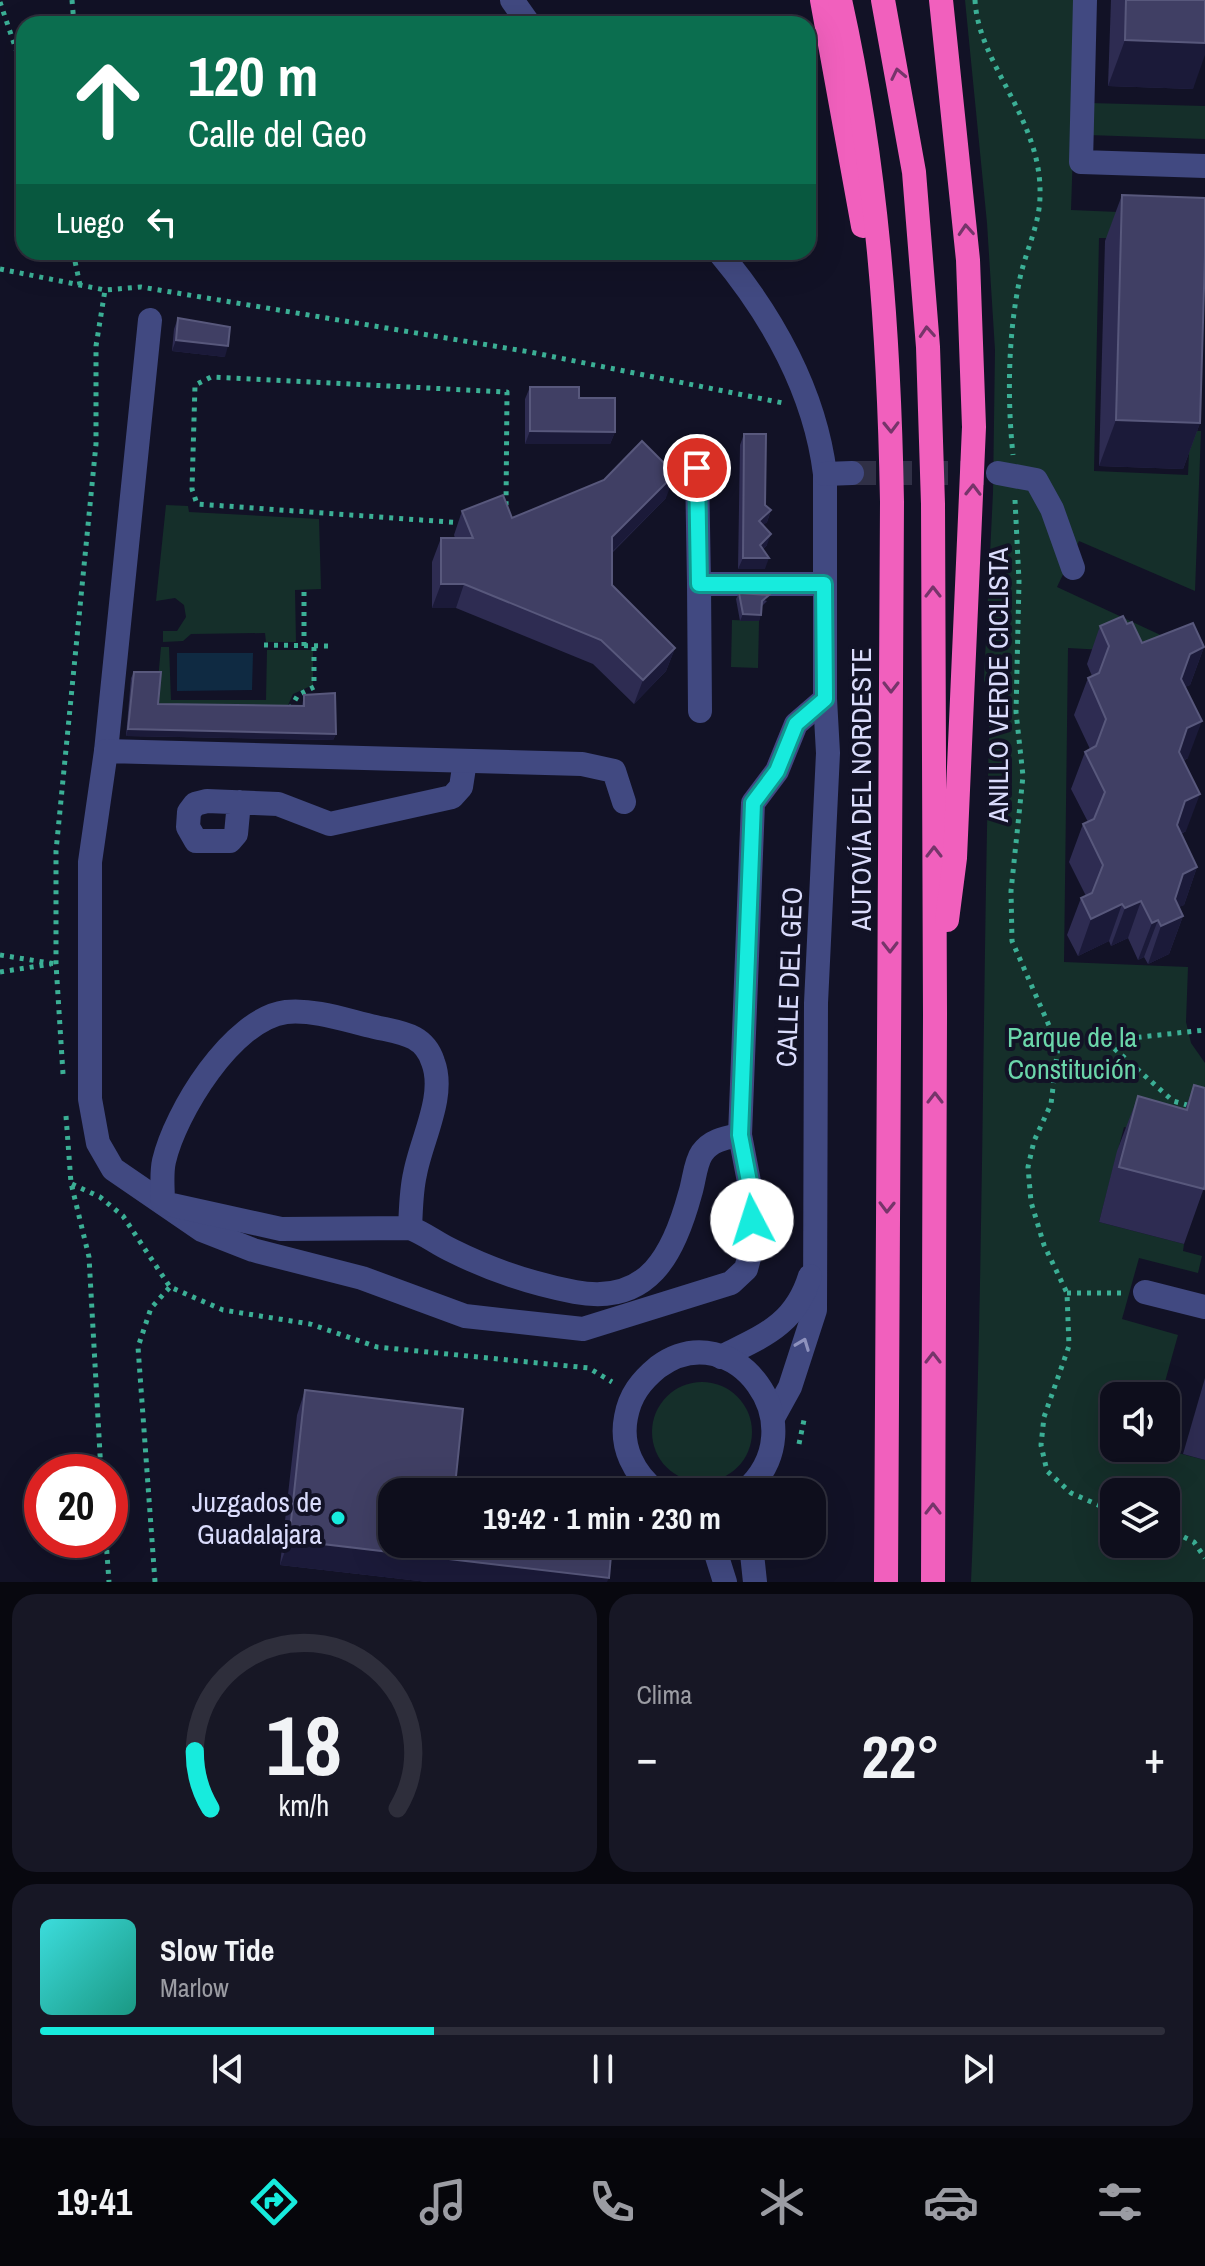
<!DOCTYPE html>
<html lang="es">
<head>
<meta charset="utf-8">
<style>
  :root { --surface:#0e0e1c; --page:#171725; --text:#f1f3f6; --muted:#9b9ca3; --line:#2e2e3b; --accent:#17ebdd }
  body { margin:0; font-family:"Archivo Narrow",sans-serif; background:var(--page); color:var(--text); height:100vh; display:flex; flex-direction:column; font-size:30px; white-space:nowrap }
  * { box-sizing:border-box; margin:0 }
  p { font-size:26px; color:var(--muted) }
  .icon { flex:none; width:44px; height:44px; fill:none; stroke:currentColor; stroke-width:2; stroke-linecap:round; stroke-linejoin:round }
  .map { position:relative; height:1582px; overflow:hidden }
  .drawer { display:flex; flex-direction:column; gap:12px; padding:12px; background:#08080f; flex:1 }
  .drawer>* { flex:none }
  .top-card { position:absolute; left:16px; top:16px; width:800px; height:244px; border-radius:24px; box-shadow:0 8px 32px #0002,0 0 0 2px var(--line); background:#0b6e4f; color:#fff; overflow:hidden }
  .tools { position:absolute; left:1100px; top:1382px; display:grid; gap:16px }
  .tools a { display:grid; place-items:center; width:80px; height:80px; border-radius:16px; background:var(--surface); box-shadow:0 8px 32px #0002,0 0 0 2px var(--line); font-size:40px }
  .speed { position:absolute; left:24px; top:1454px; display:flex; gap:16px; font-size:40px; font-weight:700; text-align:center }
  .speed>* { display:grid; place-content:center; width:104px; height:104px; border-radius:50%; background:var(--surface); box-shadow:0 8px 32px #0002,0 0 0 2px var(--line); line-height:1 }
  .speed .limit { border:12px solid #d22; background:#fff; color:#111 }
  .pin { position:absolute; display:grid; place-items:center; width:68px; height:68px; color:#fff; margin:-34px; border:4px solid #fff; border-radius:50%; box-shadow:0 2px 8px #0007 }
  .me { position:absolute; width:88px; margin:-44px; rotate:355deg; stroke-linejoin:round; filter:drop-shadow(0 0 6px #0008) }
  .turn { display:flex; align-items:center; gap:28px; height:168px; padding:0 40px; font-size:36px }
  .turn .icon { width:104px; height:104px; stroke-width:2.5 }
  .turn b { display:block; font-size:56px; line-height:68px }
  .then { display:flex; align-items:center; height:76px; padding:0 40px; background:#0003; gap:16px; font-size:30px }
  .big { font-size:60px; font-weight:700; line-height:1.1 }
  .drawer .tile { flex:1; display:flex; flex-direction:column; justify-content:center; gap:12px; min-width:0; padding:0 28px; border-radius:24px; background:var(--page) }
  .drawer .dial { align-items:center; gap:0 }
  .dial svg { height:208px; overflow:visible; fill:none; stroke:var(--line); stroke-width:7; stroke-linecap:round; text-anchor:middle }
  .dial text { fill:var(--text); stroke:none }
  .song { display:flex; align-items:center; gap:24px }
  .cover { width:96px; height:96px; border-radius:12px; background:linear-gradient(135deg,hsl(180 70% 55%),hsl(170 70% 35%)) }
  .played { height:8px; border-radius:4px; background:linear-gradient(90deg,var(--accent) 35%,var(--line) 35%) }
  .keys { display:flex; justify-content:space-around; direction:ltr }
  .heat { display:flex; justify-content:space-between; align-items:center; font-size:44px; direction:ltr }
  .drawer .tiles { flex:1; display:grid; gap:12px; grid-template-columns:1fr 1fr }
  .tile:last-child { grid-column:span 2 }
  .trip { position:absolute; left:378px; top:1478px; width:448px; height:80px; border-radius:24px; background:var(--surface); box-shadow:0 8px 32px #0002,0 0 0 2px var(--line); font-weight:700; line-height:80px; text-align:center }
  .dock { display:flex; height:128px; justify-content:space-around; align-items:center; background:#06060b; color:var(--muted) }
  .dock .icon { width:56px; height:56px }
  .dock .on { color:var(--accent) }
  .dock b { font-size:36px; color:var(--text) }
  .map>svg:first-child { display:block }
  .green { fill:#152f2a; fill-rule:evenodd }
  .water { fill:#0f2a42 }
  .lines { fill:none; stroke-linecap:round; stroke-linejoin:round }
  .minor-tunnel { stroke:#303046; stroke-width:24; stroke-dasharray:24 12; stroke-linecap:butt }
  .path { stroke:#3baf95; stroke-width:5; stroke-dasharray:4 6; stroke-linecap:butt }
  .minor { stroke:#414981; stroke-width:24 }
  .highway { stroke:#f160bd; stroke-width:24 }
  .wall { fill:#2e2c52 }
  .shaded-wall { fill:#1b1a39 }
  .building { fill:#403f64; stroke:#58587c; stroke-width:2 }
  .oneway { stroke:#76356a }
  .oneway2 { stroke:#8e92be }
  .route-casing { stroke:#0f9990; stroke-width:20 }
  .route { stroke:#17ebdd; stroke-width:14 }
  .poi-dot { fill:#17ebdd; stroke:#121226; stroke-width:3 }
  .labels { text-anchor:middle; stroke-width:8; stroke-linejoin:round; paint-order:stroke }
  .street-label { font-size:28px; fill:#dadcfc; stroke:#121226 }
  .park-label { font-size:28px; fill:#6bd6aa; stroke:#121226 }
  .poi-label { font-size:28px; fill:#dadcfc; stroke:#121226; text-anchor:end }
</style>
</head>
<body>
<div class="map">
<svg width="1205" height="1582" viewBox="0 0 1205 1582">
  <rect width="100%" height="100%" fill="#121226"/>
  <g class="green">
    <path d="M 965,0 L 1078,0 L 1071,210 L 1118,212 L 1117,238 L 1099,238 L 1094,471 L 1188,475 L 1190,431 L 1201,431 L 1195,591 L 1079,541 L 1057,587 L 1195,651 L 1194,655 L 1068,648 L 1064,962 L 1188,967 L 1186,1022 L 1191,1043 L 1205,1063 L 1205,1149 L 1124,1127 L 1099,1222 L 1184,1244 L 1183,1251 L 1202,1256 L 1198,1273 L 1139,1258 L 1122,1319 L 1178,1335 L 1161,1396 L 1114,1396 L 1114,1448 L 1159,1448 L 1205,1460 L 1205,1582 L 971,1582 C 984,1287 982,993 990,698 L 984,680 L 993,492 L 995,350 L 987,223 ZM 1114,1492 L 1166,1492 L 1166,1544 L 1114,1544 Z"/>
    <polygon points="1089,103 1205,106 1205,139 1088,135"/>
    <polygon points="166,505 188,506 189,512 319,519 321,589 295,590 296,642 266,642 265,633 191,634 183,641 163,642 163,631 177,631 186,617 184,605 175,598 156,601"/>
    <polygon points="732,620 759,621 758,668 731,667"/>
    <polygon points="161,647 169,647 171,700 266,700 267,650 313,650 313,685 293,694 285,712 165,711 156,702"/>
    <circle cx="702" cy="1432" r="50"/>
  </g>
  <polygon class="water" points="177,653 253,653 252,690 177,691"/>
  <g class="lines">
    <polyline class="minor-tunnel" points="852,473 998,473"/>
    <g class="path">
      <polyline points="72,0 74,24"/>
      <path d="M 975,0 C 978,64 1042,119 1040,195 C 1040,224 1026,250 1020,278 C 1008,334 1007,398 1013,455"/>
      <polyline points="0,2 24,73"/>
      <polyline points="73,252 80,285"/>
      <polyline points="0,269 105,290 141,287 530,352 783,403"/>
      <polyline points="1015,500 1019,581 1016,712 1023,776 1011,891 1012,941 1058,1046 1051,1104 1034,1141 1028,1167 1031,1202 1044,1245 1067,1293 1069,1346 1044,1417 1041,1445 1047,1471 1071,1493 1114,1512"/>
      <polyline points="463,523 197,504 192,489 195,385 211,377 507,392 506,506"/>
      <polyline points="264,645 332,646"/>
      <polyline points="304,646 304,589"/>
      <polyline points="290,709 298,695 314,687 314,646"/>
      <polyline points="0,955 56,964"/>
      <polyline points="0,972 51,964"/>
      <polyline points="1107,1042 1173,1101 1205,1110"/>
      <polyline points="1058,1046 1205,1030"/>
      <polyline points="63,1074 56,964 56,851 96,444 96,346 105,290"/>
      <polyline points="66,1116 71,1183 89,1257 101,1472"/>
      <polyline points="72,1184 100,1197 123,1216 170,1287 223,1310 310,1324 377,1347 589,1368 612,1382"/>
      <polyline points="1067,1293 1124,1293"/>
      <polyline points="799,1444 804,1420"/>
      <polyline points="1166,1528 1194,1542 1205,1558"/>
      <polyline points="106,1540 109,1582"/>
      <polyline points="680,1544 691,1560"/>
      <polyline points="155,1582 138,1347 151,1308 170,1287"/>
    </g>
    <g class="minor">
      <polyline points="512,0 529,24"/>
      <polyline points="1085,0 1081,162 1205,166"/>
      <path d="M 719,252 C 772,315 815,392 825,474 L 825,699 L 828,753 L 816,1003 L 815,1310 L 790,1387 L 774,1416"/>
      <polyline points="697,468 699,584"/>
      <polyline points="998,473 1036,480 1052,509 1073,568"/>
      <polyline points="825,474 852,473"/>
      <polyline points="700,711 699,584 824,584"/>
      <polyline points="106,751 150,320"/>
      <polyline points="239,802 236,834 230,841 196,841 188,827 189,812 195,804 207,801 278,804 330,824 452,797 461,787 465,761"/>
      <polyline points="624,802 614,771 582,764 106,751 90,862 90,1099 98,1143 113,1169 202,1230 253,1250 362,1278 465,1316 583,1329 731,1283 746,1269 752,1247 751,1192 740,1135 753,803 777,771 796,724 825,699"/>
      <path d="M 410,1228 C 411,1210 411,1191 415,1174 C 421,1140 446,1096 433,1062 C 424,1034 401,1033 375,1027 C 348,1021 315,1009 286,1012 C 232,1019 175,1113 164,1161 C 161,1174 163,1190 163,1203 L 281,1229 L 410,1228 C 426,1234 437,1244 453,1251 C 491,1270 533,1284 575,1292 C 649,1306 674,1253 690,1194 C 694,1182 695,1163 702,1153 C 711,1140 725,1138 740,1135"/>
      <polyline points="1145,1292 1205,1307"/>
      <path d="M 721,1357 C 763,1336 795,1325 810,1276"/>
      <path d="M 657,1492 C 634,1474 620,1447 626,1417 C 630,1395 641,1381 658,1367 C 733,1312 820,1426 744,1492"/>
      <polyline points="713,1544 725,1582"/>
      <polyline points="751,1544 755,1582"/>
    </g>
    <g class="highway">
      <polyline points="822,0 863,226"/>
      <path d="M 840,0 C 877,165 889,333 892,502 L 886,1582"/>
      <polyline points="883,0 914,172 928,347 933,504 935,1014 933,1582"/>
      <polyline points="941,0 968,260 974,427 955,858 947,920"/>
    </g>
  </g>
  <g class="wall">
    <polygon points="1111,0 1205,0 1193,89 1108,86"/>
    <polygon points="1122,195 1200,423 1183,469 1099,466 1105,241"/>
    <polygon points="178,318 225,357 172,351 174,329"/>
    <polygon points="530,387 579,398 615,432 610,444 525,444 525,399"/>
    <polygon points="744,434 765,505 771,510 767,522 763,525 767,545 763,549 765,569 738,569 740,445"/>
    <polygon points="666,498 612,553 612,585 675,648 666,671 634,704 593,664 456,608 432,608 432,562 441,538 455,538 454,535 462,511 512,518"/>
    <polygon points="739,593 767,601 762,606 759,621 740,621 736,599"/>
    <polygon points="1127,624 1142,643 1204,647 1190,685 1185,687 1188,758 1183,761 1186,831 1181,834 1197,867 1184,905 1178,907 1183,916 1169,954 1148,964 1144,957 1138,960 1128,938 1111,946 1109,941 1078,956 1067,935 1081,898 1086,896 1069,862 1083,824 1088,822 1071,789 1085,752 1090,749 1074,715 1088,678 1092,676 1087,664 1100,626"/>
    <polygon points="134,672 158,704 302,706 304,695 336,734 333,740 126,736 131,678"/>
    <polygon points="1194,1085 1205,1185 1184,1244 1099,1222 1117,1151 1138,1096 1185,1109"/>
    <polygon points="1205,1378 1205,1460 1183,1454"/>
    <polygon points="305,1390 455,1486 607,1582 428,1582 280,1565 297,1415"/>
  </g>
  <g class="shaded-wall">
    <polygon points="1125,40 1205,43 1205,55 1193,89 1108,86"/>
    <polygon points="176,340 228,346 225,357 172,351"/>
    <polygon points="1116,420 1200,423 1183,469 1099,466"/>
    <polygon points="530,431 615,432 610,444 525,444"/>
    <polygon points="675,474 666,498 603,561 612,537"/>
    <polygon points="771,510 767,522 754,533 759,521"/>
    <polygon points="771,534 767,545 755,556 760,545"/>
    <polygon points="743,558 769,558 765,569 738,569"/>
    <polygon points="441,584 464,584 456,608 432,608"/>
    <polygon points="743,614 761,615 759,621 740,621"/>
    <polygon points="1204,647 1190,685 1176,691 1190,654"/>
    <polygon points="675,648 666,671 634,704 643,680"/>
    <polygon points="1202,721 1188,758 1174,765 1187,728"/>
    <polygon points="128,729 336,734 333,740 126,736"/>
    <polygon points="1200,794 1186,831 1172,838 1185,801"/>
    <polygon points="1197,867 1184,905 1170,911 1183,874"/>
    <polygon points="1141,901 1128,938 1111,946 1125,908"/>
    <polygon points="1122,904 1109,941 1078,956 1091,919"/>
    <polygon points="1183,916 1169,954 1148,964 1161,926"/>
    <polygon points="1158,920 1144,957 1138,960 1152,923"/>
    <polygon points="289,1540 609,1578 607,1582 428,1582 280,1565"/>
  </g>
  <g class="building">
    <polygon points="1126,0 1205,0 1205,43 1125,40"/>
    <polygon points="1122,195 1205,198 1205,255 1200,423 1116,420"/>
    <polygon points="178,318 230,327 228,346 176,340"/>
    <polygon points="530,387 579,387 579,398 615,398 615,432 530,431"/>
    <polygon points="744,434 766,434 765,505 771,510 759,521 771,534 760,545 769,558 743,558"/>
    <polygon points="642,441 675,474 612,537 612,585 675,648 643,680 601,640 464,584 441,584 441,538 473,538 462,511 503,495 512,518 604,480"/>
    <polygon points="739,593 769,595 762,601 761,615 743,614"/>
    <polygon points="1123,616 1127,624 1132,622 1142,643 1193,623 1204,647 1190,654 1181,679 1202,721 1187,728 1179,752 1200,794 1185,801 1177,825 1197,867 1183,874 1175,899 1183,916 1161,926 1158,920 1152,923 1141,901 1125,908 1122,904 1091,919 1081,898 1092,893 1103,865 1083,824 1094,819 1105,792 1085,752 1096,746 1106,719 1088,678 1099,673 1109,646 1100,626"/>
    <polygon points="134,672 161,672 158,704 304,706 304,695 335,693 336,734 128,729"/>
    <polygon points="1194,1085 1205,1088 1205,1185 1204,1189 1119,1167 1138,1096 1187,1110"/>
    <polygon points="305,1390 463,1409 455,1486 503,1492 392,1492 392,1544 612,1544 609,1578 289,1540"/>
  </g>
  <defs><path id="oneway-chevron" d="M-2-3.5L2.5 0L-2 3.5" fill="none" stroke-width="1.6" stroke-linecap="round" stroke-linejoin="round" transform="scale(2)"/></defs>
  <g class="oneway">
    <use href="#oneway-chevron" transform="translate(898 74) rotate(-102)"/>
    <use href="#oneway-chevron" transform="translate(966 230) rotate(-94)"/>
    <use href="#oneway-chevron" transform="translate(927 332) rotate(-94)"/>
    <use href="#oneway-chevron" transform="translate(891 427) rotate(89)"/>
    <use href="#oneway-chevron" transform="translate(973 490) rotate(-89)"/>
    <use href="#oneway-chevron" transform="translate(933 592) rotate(-90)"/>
    <use href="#oneway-chevron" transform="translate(891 687) rotate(90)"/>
    <use href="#oneway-chevron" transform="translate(934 852) rotate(-90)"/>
    <use href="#oneway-chevron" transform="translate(890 947) rotate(90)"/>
    <use href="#oneway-chevron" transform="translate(935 1098) rotate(-90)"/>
    <use href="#oneway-chevron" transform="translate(887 1207) rotate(91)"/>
    <use href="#oneway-chevron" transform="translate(933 1358) rotate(-90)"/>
    <use href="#oneway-chevron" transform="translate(933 1509) rotate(-90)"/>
  </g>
  <use class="oneway2" href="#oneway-chevron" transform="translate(803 1344) rotate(-69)"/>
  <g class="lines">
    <defs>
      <polyline id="route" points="697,468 699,584 824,584 825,699 796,724 777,771 753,803 740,1135 751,1192 752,1220"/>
    </defs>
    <use href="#route" class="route-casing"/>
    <use href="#route" class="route"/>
  </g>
  <circle class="poi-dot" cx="338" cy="1518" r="8"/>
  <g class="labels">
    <g class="street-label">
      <text transform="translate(998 685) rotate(-90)" y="10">ANILLO VERDE CICLISTA</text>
      <text transform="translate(861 789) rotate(-90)" y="10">AUTOVÍA DEL NORDESTE</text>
      <text transform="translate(789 977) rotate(-88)" y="10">CALLE DEL GEO</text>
    </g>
    <g class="park-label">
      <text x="1072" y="1047">Parque de la<tspan x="1072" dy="32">Constitución</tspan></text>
    </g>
    <g class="poi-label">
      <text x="322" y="1512">Juzgados de<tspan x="322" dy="32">Guadalajara</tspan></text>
    </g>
  </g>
</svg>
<div class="tools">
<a><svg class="icon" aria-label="sound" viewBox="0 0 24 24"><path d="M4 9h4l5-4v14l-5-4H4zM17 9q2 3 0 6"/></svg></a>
<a><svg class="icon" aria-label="layers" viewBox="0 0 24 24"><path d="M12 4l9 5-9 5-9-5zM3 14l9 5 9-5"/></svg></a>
</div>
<div class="speed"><div class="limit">20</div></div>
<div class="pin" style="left:697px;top:468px;background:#d93025"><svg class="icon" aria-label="arrive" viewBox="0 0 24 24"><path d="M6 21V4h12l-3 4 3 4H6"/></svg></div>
<svg class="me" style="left:752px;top:1220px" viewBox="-20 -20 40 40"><circle r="19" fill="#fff"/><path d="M0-13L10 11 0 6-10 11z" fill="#17ebdd"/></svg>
<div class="trip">19:42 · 1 min · 230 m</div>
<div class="top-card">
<div class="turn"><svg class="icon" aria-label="ahead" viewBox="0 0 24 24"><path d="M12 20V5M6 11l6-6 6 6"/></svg><div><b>120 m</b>Calle del Geo</div></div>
<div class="then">Luego<svg class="icon" aria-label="left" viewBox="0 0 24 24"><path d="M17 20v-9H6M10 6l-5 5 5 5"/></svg></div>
</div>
</div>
<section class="drawer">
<div class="tiles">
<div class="tile dial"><svg viewBox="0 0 100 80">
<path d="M14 69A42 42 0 1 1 86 69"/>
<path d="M14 69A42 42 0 0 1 8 47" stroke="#17ebdd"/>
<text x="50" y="56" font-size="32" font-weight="700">18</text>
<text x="50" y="72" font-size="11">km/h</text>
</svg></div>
<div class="tile"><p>Clima</p>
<div class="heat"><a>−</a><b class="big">22°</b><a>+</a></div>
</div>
<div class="tile">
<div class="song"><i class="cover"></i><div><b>Slow Tide</b><p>Marlow</p></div></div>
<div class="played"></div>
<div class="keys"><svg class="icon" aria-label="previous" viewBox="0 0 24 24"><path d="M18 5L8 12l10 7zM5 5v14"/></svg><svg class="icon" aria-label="pause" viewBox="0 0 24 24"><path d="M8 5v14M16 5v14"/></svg><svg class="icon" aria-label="next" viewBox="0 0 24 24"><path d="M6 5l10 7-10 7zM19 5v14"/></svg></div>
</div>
</div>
</section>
<nav class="dock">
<b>19:41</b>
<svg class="icon on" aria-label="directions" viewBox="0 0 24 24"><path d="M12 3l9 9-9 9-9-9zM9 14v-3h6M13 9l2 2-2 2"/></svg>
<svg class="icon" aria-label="music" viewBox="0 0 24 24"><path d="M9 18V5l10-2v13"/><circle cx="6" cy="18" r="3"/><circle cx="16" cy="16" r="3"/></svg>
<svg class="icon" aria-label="phone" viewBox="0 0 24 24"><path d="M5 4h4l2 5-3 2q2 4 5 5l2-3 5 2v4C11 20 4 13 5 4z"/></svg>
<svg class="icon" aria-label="climate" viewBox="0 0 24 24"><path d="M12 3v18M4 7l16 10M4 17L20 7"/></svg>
<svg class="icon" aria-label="car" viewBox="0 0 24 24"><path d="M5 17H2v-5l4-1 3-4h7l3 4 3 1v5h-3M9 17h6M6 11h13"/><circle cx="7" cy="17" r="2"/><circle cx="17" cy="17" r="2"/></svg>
<svg class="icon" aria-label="filters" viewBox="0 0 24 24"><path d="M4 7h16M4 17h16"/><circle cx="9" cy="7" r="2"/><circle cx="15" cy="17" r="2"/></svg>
</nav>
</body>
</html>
